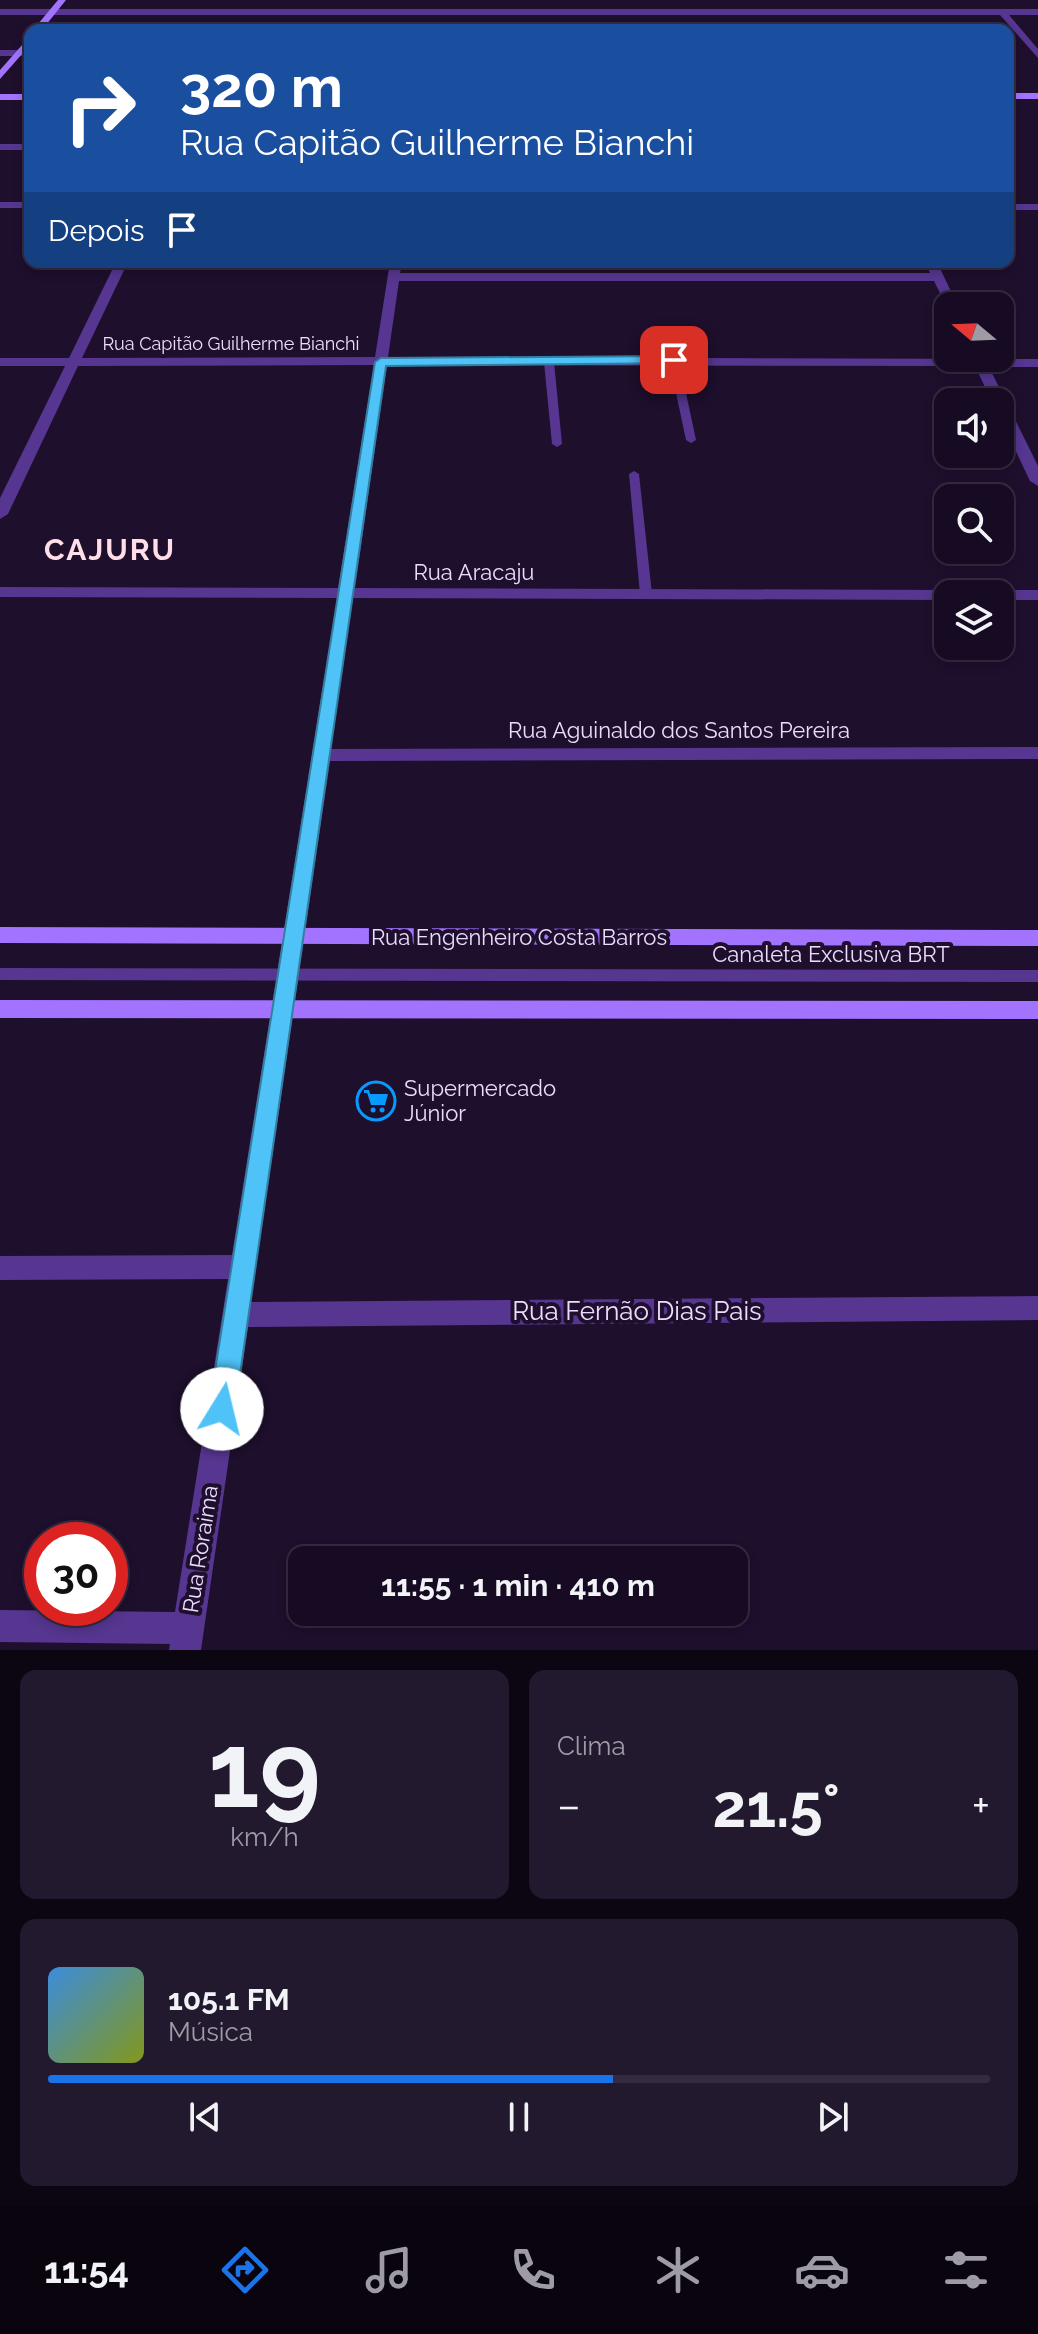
<!DOCTYPE html>
<html lang="pt">
<head>
<meta charset="utf-8">
<style>
  :root { --surface:#160b22; --page:#23192f; --text:#f1f3f6; --muted:#9e9ba5; --line:#352b40; --accent:#1a73e8 }
  body { margin:0; font-family:Raleway,sans-serif; background:var(--page); color:var(--text); height:100vh; display:flex; flex-direction:column; font-size:30px; white-space:nowrap }
  * { box-sizing:border-box; margin:0 }
  p { font-size:26px; color:var(--muted) }
  .icon { flex:none; width:44px; height:44px; fill:none; stroke:currentColor; stroke-width:2; stroke-linecap:round; stroke-linejoin:round }
  .map { position:relative; height:1650px; overflow:hidden }
  .sheet { display:flex; flex-direction:column; gap:20px; padding:20px; background:#0c0613; flex:1 }
  .sheet>* { flex:none }
  .guide { position:absolute; left:24px; top:24px; width:990px; height:244px; border-radius:16px; box-shadow:0 4px 12px #0003,0 0 0 2px var(--line); background:#1a4fa0; color:#fff; overflow:hidden }
  .needle { width:52px; rotate:289deg }
  .fabs { position:absolute; left:934px; top:292px; display:grid; gap:16px }
  .fabs a { display:grid; place-items:center; width:80px; height:80px; border-radius:16px; background:var(--surface); box-shadow:0 4px 12px #0003,0 0 0 2px var(--line); font-size:40px }
  .speed { position:absolute; left:24px; top:1522px; display:flex; gap:16px; font-size:40px; font-weight:700; text-align:center }
  .speed>* { display:grid; place-content:center; width:104px; height:104px; border-radius:50%; background:var(--surface); box-shadow:0 4px 12px #0003,0 0 0 2px var(--line); line-height:1 }
  .speed .limit { border:12px solid #d22; background:#fff; color:#111 }
  .pin { position:absolute; display:grid; place-items:center; width:68px; height:68px; color:#fff; margin:-34px; border-radius:16px; box-shadow:0 4px 12px #0006 }
  .me { position:absolute; width:88px; margin:-44px; rotate:9deg; stroke-linejoin:round; filter:drop-shadow(0 0 6px #0008) }
  .turn { display:flex; align-items:center; gap:28px; height:168px; padding:0 24px; font-size:36px }
  .turn .icon { width:104px; height:104px; stroke-width:2.5 }
  .turn b { display:block; font-size:56px; line-height:68px }
  .then { display:flex; align-items:center; height:76px; padding:0 24px; background:#0003; gap:16px; font-size:30px }
  .big { font-size:60px; font-weight:700; line-height:1.1 }
  .sheet .tile { flex:1; display:flex; flex-direction:column; justify-content:center; gap:12px; min-width:0; padding:0 28px; border-radius:16px; background:var(--page) }
  .sheet .dial { align-items:center; gap:0 }
  .dial b { font-size:104px; line-height:1 }
  .song { display:flex; align-items:center; gap:24px }
  .cover { width:96px; height:96px; border-radius:12px; background:linear-gradient(135deg,hsl(210 70% 55%),hsl(70 70% 35%)) }
  .played { height:8px; border-radius:4px; background:linear-gradient(90deg,var(--accent) 60%,var(--line) 60%) }
  .keys { display:flex; justify-content:space-around; direction:ltr }
  .heat { display:flex; justify-content:space-between; align-items:center; font-size:44px; direction:ltr }
  .sheet .tiles { flex:1; display:grid; gap:20px; grid-template-columns:1fr 1fr }
  .tile:last-child { grid-column:span 2 }
  .trip { position:absolute; left:288px; top:1546px; width:460px; height:80px; border-radius:16px; background:var(--surface); box-shadow:0 4px 12px #0003,0 0 0 2px var(--line); font-weight:700; line-height:80px; text-align:center }
  .tabs { display:flex; height:128px; justify-content:space-around; align-items:center; background:#09040e; color:var(--muted) }
  .tabs .icon { width:56px; height:56px }
  .tabs .on { color:var(--accent) }
  .tabs b { font-size:36px; color:var(--text) }
  .map>svg:first-child { display:block }
  .lines { fill:none; stroke-linecap:round; stroke-linejoin:round }
  .lane { fill:#563690; fill-rule:evenodd }
  .street { fill:#563690; fill-rule:evenodd }
  .secondary { fill:#a273ff; fill-rule:evenodd }
  .route { fill:#4fc3f7; stroke:#337fa1; stroke-width:2 }
  .labels { text-anchor:middle; stroke-width:8; stroke-linejoin:round; paint-order:stroke }
  .far-street-label { font-size:18px; fill:#ebdcff; stroke:#1e0f2d }
  .street-label { font-size:22px; fill:#ebdcff; stroke:#1e0f2d }
  .poi-label { font-size:22px; fill:#ebdcff; stroke:#1e0f2d; text-anchor:start }
  .near-street-label { font-size:26px; fill:#ebdcff; stroke:#1e0f2d }
  .district-label { font-size:30px; font-weight:bold; letter-spacing:2px; fill:#ffdee8; stroke:#1e0f2d }
</style>
</head>
<body>
<div class="map">
<svg width="1038" height="1650" viewBox="0 0 1038 1650">
  <rect width="100%" height="100%" fill="#1e0f2d"/>
  <g class="lines">
    <g class="lane">
      <polygon points="479,24 513,24 516,26 516,30 510,30 510,28 482,28 482,30 476,30 476,26"/>
      <polygon points="674,357 679,360 696,440 691,443 686,440 669,360"/>
      <polygon points="549,359 554,362 562,444 557,447 552,444 544,362"/>
      <polygon points="634,471 639,474 652,594 646,598 640,594 629,474"/>
      <polygon points="0,968 1038,970 1038,982 0,980"/>
    </g>
    <g class="street">
      <polygon points="0,9 1038,9 1038,15 1009,15 1038,49 1038,58 1000,15 0,15"/>
      <rect x="0" y="50" width="30" height="6"/>
      <rect x="0" y="144" width="30" height="6"/>
      <rect x="0" y="202" width="30" height="6"/>
      <rect x="1008" y="204" width="30" height="6"/>
      <polygon points="116,262 128,262 82,358 375,357 390,262 402,262 400,273 930,273 925,262 937,262 958,306 948,306 948,309 934,281 399,281 388,357 1038,359 1038,367 989,367 1038,466 1038,486 1030,481 1000,418 1000,402 992,402 975,366 387,365 355,588 948,590 956,594 948,594 948,600 353,598 331,749 1038,747 1038,759 330,761 251,1302 1038,1296 1038,1320 248,1327 201,1650 169,1650 170,1644 0,1642 0,1610 175,1612 228,1279 0,1280 0,1256 232,1255 337,598 0,597 0,587 338,588 374,365 78,366 8,514 0,519 0,498 65,366 0,366 0,358 69,358"/>
      <polygon points="1000,590 1038,590 1038,600 1000,600 1000,594 992,594"/>
    </g>
    <g class="secondary">
      <polygon points="58,0 66,0 42,30 33,30"/>
      <polygon points="30,36 30,45 0,79 0,70"/>
      <rect x="1008" y="93" width="30" height="6"/>
      <rect x="0" y="94" width="30" height="6"/>
      <polygon points="0,927 1038,930 1038,946 0,943"/>
      <polygon points="0,1000 1038,1001 1038,1019 0,1018"/>
    </g>
  </g>
  <polygon class="route" points="674,356 679,357 679,363 386,366 235,1409 231,1418 222,1421 212,1418 209,1409 375,362 381,358"/>
  <defs>
    <symbol id="supermarket-ring" viewBox="-11 -11 22 22"><circle r="9.5" fill="#1e0f2d" stroke="#0899ff" stroke-width="1.5"/><path d="M-6-5.5h2.5l.6 2H6L4.5 2H-2.5L-4.4-4H-6ZM-1.5 3.2a1.3 1.3 0 1 0 .1 0ZM3 3.2a1.3 1.3 0 1 0 .1 0Z" fill="#0899ff"/></symbol>
  </defs>
  <g fill-rule="evenodd">
    <use href="#supermarket-ring" x="354" y="1079" width="44" height="44"/>
  </g>
  <g class="labels">
    <g class="far-street-label">
      <text x="231" y="350">Rua Capitão Guilherme Bianchi</text>
    </g>
    <g class="street-label">
      <text x="474" y="580">Rua Aracaju</text>
      <text x="679" y="738">Rua Aguinaldo dos Santos Pereira</text>
      <text x="519" y="945">Rua Engenheiro Costa Barros</text>
      <text x="831" y="962">Canaleta Exclusiva BRT</text>
      <text transform="translate(200 1549) rotate(-81)" y="8">Rua Roraima</text>
    </g>
    <g class="poi-label">
      <text x="404" y="1096">Supermercado<tspan x="404" dy="25">Júnior</tspan></text>
    </g>
    <g class="near-street-label">
      <text x="637" y="1320">Rua Fernão Dias Pais</text>
    </g>
    <g class="district-label">
      <text x="110" y="560">CAJURU</text>
    </g>
  </g>
</svg>
<div class="fabs">
<a><svg class="needle" viewBox="-14 -14 28 28"><path d="M0-13l5 13h-10z" fill="#e53935"/><path d="M0 13l5-13h-10z" fill="#9e9ba5"/></svg></a>
<a><svg class="icon" aria-label="sound" viewBox="0 0 24 24"><path d="M4 9h4l5-4v14l-5-4H4zM17 9q2 3 0 6"/></svg></a>
<a><svg class="icon" aria-label="search" viewBox="0 0 24 24"><circle cx="10" cy="10" r="6"/><path d="M15 15l6 6"/></svg></a>
<a><svg class="icon" aria-label="layers" viewBox="0 0 24 24"><path d="M12 4l9 5-9 5-9-5zM3 14l9 5 9-5"/></svg></a>
</div>
<div class="speed"><div class="limit">30</div></div>
<div class="pin" style="left:674px;top:360px;background:#d93025"><svg class="icon" aria-label="arrive" viewBox="0 0 24 24"><path d="M6 21V4h12l-3 4 3 4H6"/></svg></div>
<svg class="me" style="left:222px;top:1409px" viewBox="-20 -20 40 40"><circle r="19" fill="#fff"/><path d="M0-13L10 11 0 6-10 11z" fill="#4fc3f7"/></svg>
<div class="trip">11:55 · 1 min · 410 m</div>
<div class="guide">
<div class="turn"><svg class="icon" aria-label="right" viewBox="0 0 24 24"><path d="M7 20v-9h11M14 6l5 5-5 5"/></svg><div><b>320 m</b>Rua Capitão Guilherme Bianchi</div></div>
<div class="then">Depois<svg class="icon" aria-label="arrive" viewBox="0 0 24 24"><path d="M6 21V4h12l-3 4 3 4H6"/></svg></div>
</div>
</div>
<section class="sheet">
<div class="tiles">
<div class="tile dial"><b>19</b><p>km/h</p></div>
<div class="tile"><p>Clima</p>
<div class="heat"><a>−</a><b class="big">21.5°</b><a>+</a></div>
</div>
<div class="tile">
<div class="song"><i class="cover"></i><div><b>105.1 FM</b><p>Música</p></div></div>
<div class="played"></div>
<div class="keys"><svg class="icon" aria-label="previous" viewBox="0 0 24 24"><path d="M18 5L8 12l10 7zM5 5v14"/></svg><svg class="icon" aria-label="pause" viewBox="0 0 24 24"><path d="M8 5v14M16 5v14"/></svg><svg class="icon" aria-label="next" viewBox="0 0 24 24"><path d="M6 5l10 7-10 7zM19 5v14"/></svg></div>
</div>
</div>
</section>
<nav class="tabs">
<b>11:54</b>
<svg class="icon on" aria-label="directions" viewBox="0 0 24 24"><path d="M12 3l9 9-9 9-9-9zM9 14v-3h6M13 9l2 2-2 2"/></svg>
<svg class="icon" aria-label="music" viewBox="0 0 24 24"><path d="M9 18V5l10-2v13"/><circle cx="6" cy="18" r="3"/><circle cx="16" cy="16" r="3"/></svg>
<svg class="icon" aria-label="phone" viewBox="0 0 24 24"><path d="M5 4h4l2 5-3 2q2 4 5 5l2-3 5 2v4C11 20 4 13 5 4z"/></svg>
<svg class="icon" aria-label="climate" viewBox="0 0 24 24"><path d="M12 3v18M4 7l16 10M4 17L20 7"/></svg>
<svg class="icon" aria-label="car" viewBox="0 0 24 24"><path d="M5 17H2v-5l4-1 3-4h7l3 4 3 1v5h-3M9 17h6M6 11h13"/><circle cx="7" cy="17" r="2"/><circle cx="17" cy="17" r="2"/></svg>
<svg class="icon" aria-label="filters" viewBox="0 0 24 24"><path d="M4 7h16M4 17h16"/><circle cx="9" cy="7" r="2"/><circle cx="15" cy="17" r="2"/></svg>
</nav>
</body>
</html>
